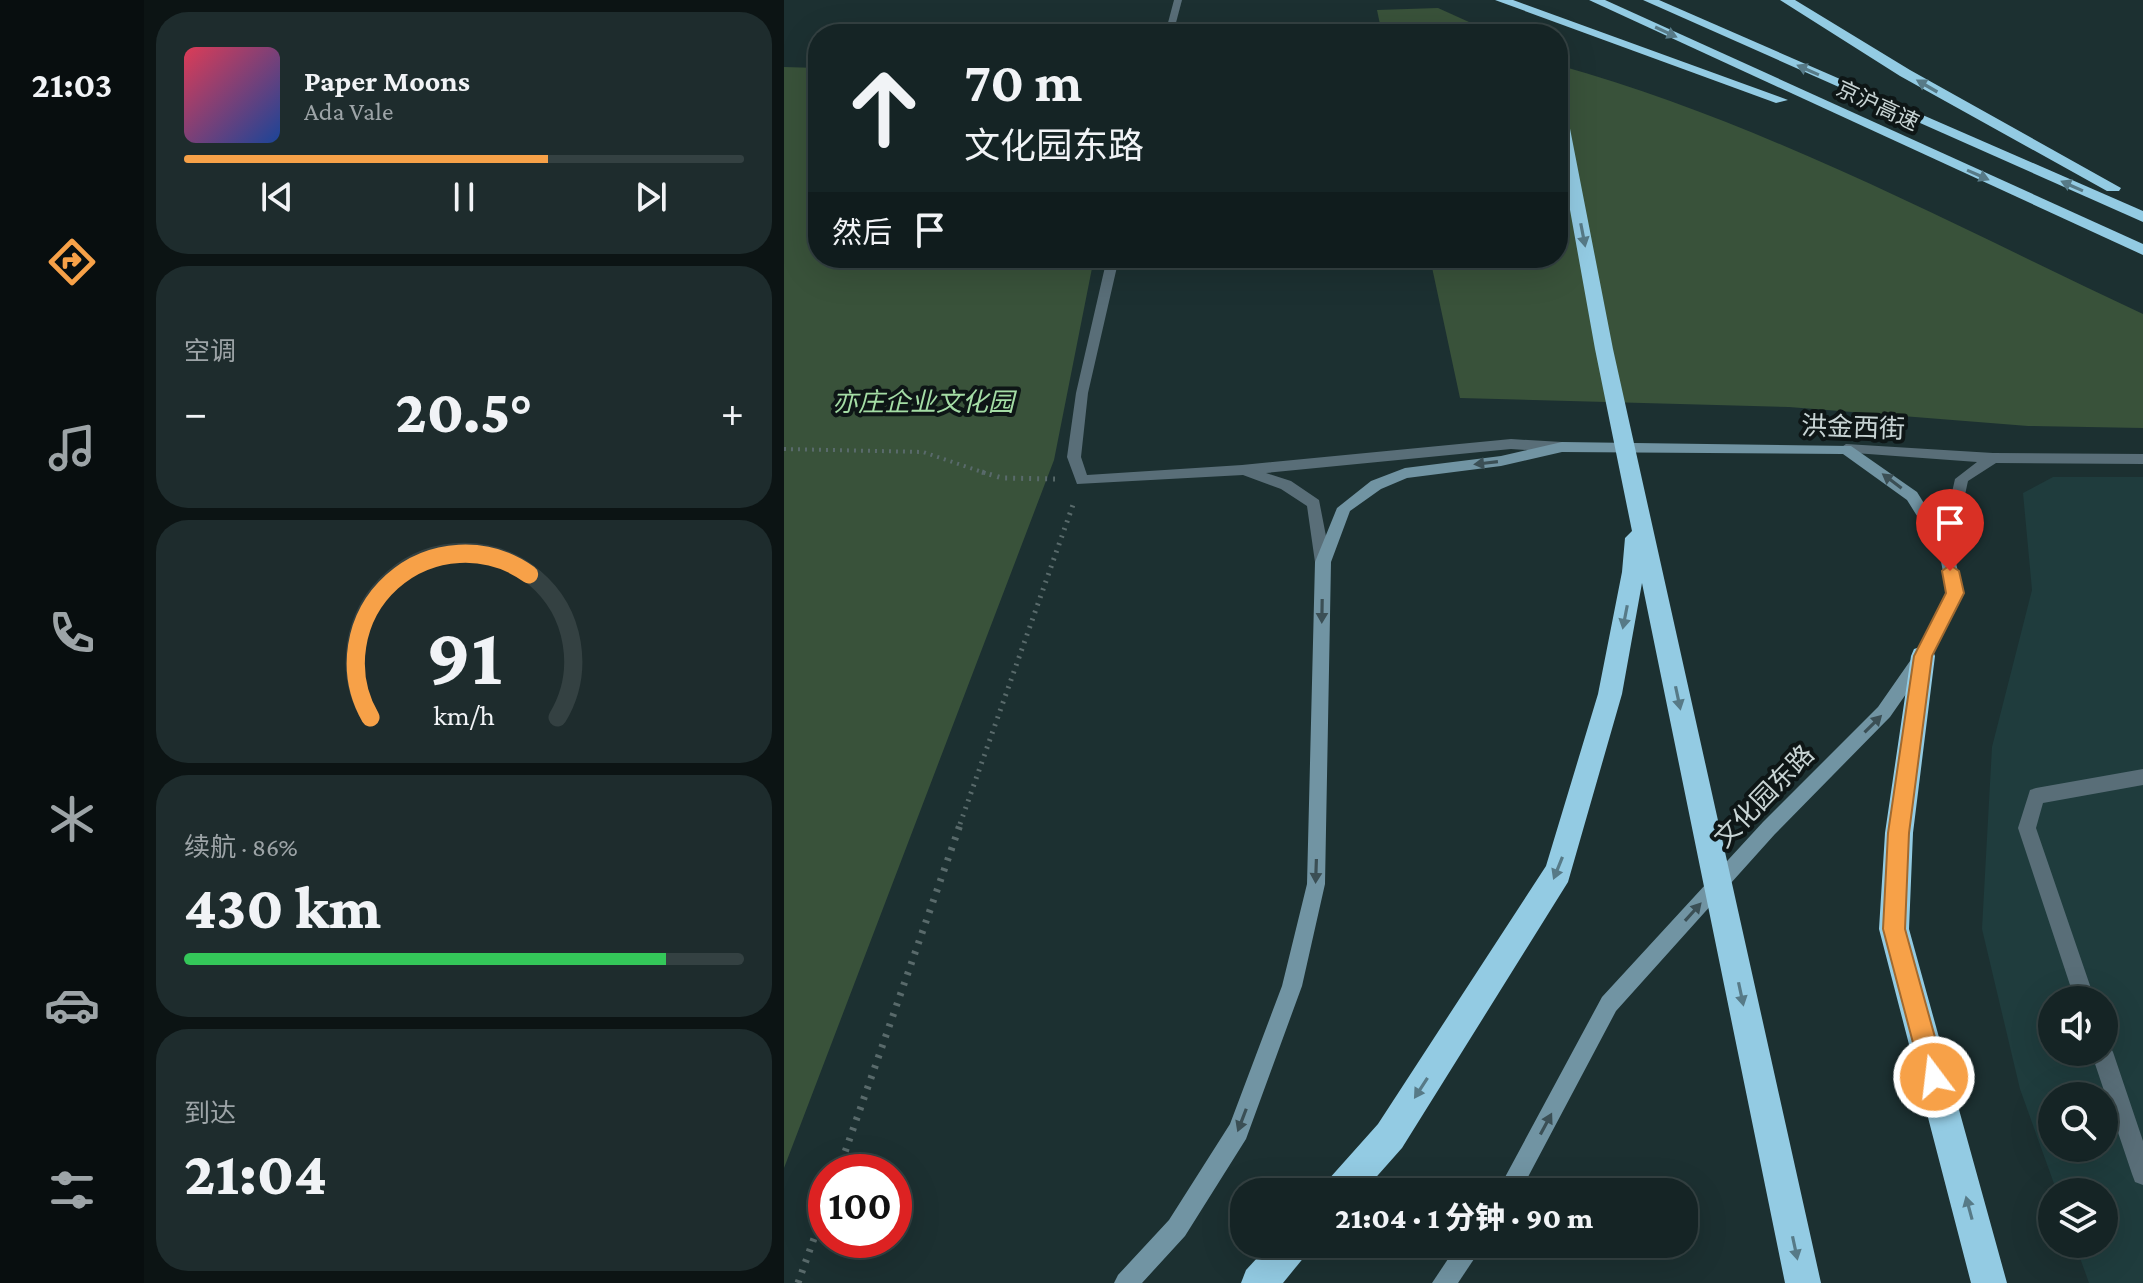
<!DOCTYPE html>
<html lang="zh">
<head>
<meta charset="utf-8">
<style>
  :root { --surface:#152425; --page:#1e2c2d; --text:#f1f3f6; --muted:#9da4a7; --line:#344142; --accent:#f7a148 }
  body { margin:0; font-family:"Crimson Pro","Noto Sans SC",serif; background:var(--page); color:var(--text); height:100vh; display:flex; flex-direction:column; font-size:30px; white-space:nowrap }
  * { box-sizing:border-box; margin:0 }
  p { font-size:26px; color:var(--muted) }
  .icon { flex:none; width:44px; height:44px; fill:none; stroke:currentColor; stroke-width:2; stroke-linecap:round; stroke-linejoin:round }
  .map { position:relative; flex:1; overflow:hidden }
  .side { display:flex; flex-direction:column; gap:12px; padding:12px; background:#0c1414; width:640px }
  .side>* { flex:none }
  .guide { position:absolute; left:24px; top:24px; width:760px; height:244px; border-radius:32px; box-shadow:0 8px 32px #0002,0 0 0 2px var(--line); background:#152425; color:var(--text); overflow:hidden }
  .controls { position:absolute; left:1254px; top:986px; display:grid; gap:16px }
  .controls a { display:grid; place-items:center; width:80px; height:80px; border-radius:50%; background:var(--surface); box-shadow:0 8px 32px #0002,0 0 0 2px var(--line); font-size:40px }
  .speed { position:absolute; left:24px; top:1154px; display:flex; gap:16px; font-size:40px; font-weight:700; text-align:center }
  .speed>* { display:grid; place-content:center; width:104px; height:104px; border-radius:50%; background:var(--surface); box-shadow:0 8px 32px #0002,0 0 0 2px var(--line); line-height:1 }
  .speed .limit { border:12px solid #d22; background:#fff; color:#111 }
  .pin { position:absolute; display:grid; place-items:center; width:68px; height:68px; color:#fff; margin:-82px -34px; border-radius:50% 50% 50% 0; rotate:-45deg; box-shadow:0 0 8px #0007 }
  .pin .icon { rotate:45deg }
  .me { position:absolute; width:88px; margin:-44px; rotate:345deg; stroke-linejoin:round; filter:drop-shadow(0 0 6px #0008) }
  .turn { display:flex; align-items:center; gap:28px; height:168px; padding:0 24px; font-size:36px }
  .turn .icon { width:104px; height:104px; stroke-width:2.5 }
  .turn b { display:block; font-size:56px; line-height:68px }
  .then { display:flex; align-items:center; height:76px; padding:0 24px; background:#0003; gap:16px; font-size:30px }
  .big { font-size:60px; font-weight:800; line-height:1.1 }
  .side .widget { flex:1; display:flex; flex-direction:column; justify-content:center; gap:12px; min-width:0; padding:0 28px; border-radius:32px; background:var(--page) }
  .side .dial { align-items:center; gap:0 }
  .dial svg { height:208px; overflow:visible; fill:none; stroke:var(--line); stroke-width:7; stroke-linecap:round; text-anchor:middle }
  .dial text { fill:var(--text); stroke:none }
  .song { display:flex; align-items:center; gap:24px }
  .cover { width:96px; height:96px; border-radius:12px; background:linear-gradient(135deg,hsl(350 70% 55%),hsl(220 70% 35%)) }
  .played { height:8px; border-radius:4px; background:linear-gradient(90deg,var(--accent) 65%,var(--line) 65%) }
  .keys { display:flex; justify-content:space-around; direction:ltr }
  .heat { display:flex; justify-content:space-between; align-items:center; font-size:44px; direction:ltr }
  .charge { height:12px; border-radius:6px; background:linear-gradient(90deg,#34c759 86%,var(--line) 0) }
  .trip { position:absolute; left:446px; top:1178px; width:468px; height:80px; border-radius:32px; background:var(--surface); box-shadow:0 8px 32px #0002,0 0 0 2px var(--line); font-weight:800; line-height:80px; text-align:center }
  main { display:flex; flex:1; min-height:0 }
  .tabs { display:flex; flex-direction:column; width:144px; justify-content:space-around; align-items:center; background:#080e0f; color:var(--muted) }
  .tabs .icon { width:56px; height:56px }
  .tabs .on { color:var(--accent) }
  .tabs b { font-size:36px; color:var(--text) }
  .map>svg:first-child { display:block }
  .built { fill:#1f3c3d; fill-rule:evenodd }
  .green { fill:#39523a }
  .lines { fill:none; stroke-linecap:round; stroke-linejoin:round }
  .path-far2 { stroke:#596a6b; stroke-width:4; stroke-dasharray:2 5; stroke-linecap:butt }
  .path-far1 { stroke:#596a6b; stroke-width:5; stroke-dasharray:2 6; stroke-linecap:butt }
  .path { stroke:#596a6b; stroke-width:7; stroke-dasharray:3 8; stroke-linecap:butt }
  .service { fill:#596e78; fill-rule:evenodd }
  .tertiary { fill:#596e78; fill-rule:evenodd }
  .secondary { fill:#7194a3; fill-rule:evenodd }
  .motorway { fill:#93cbe3; fill-rule:evenodd }
  .oneway { fill:#577a87 }
  .oneway2 { fill:#3b4f55 }
  .route { fill:#f7a148; stroke:#a1692f; stroke-width:2 }
  .labels { text-anchor:middle; stroke-width:8; stroke-linejoin:round; paint-order:stroke }
  .far-street-label { font-size:22px; fill:#c8d4d4; stroke:#0e1616 }
  .park-label { font-size:26px; font-style:italic; fill:#a4dda5; stroke:#0e1616 }
  .street-label { font-size:26px; fill:#c8d4d4; stroke:#0e1616 }
</style>
</head>
<body>
<main>
<nav class="tabs">
<b>21:03</b>
<svg class="icon on" aria-label="directions" viewBox="0 0 24 24"><path d="M12 3l9 9-9 9-9-9zM9 14v-3h6M13 9l2 2-2 2"/></svg>
<svg class="icon" aria-label="music" viewBox="0 0 24 24"><path d="M9 18V5l10-2v13"/><circle cx="6" cy="18" r="3"/><circle cx="16" cy="16" r="3"/></svg>
<svg class="icon" aria-label="phone" viewBox="0 0 24 24"><path d="M5 4h4l2 5-3 2q2 4 5 5l2-3 5 2v4C11 20 4 13 5 4z"/></svg>
<svg class="icon" aria-label="climate" viewBox="0 0 24 24"><path d="M12 3v18M4 7l16 10M4 17L20 7"/></svg>
<svg class="icon" aria-label="car" viewBox="0 0 24 24"><path d="M5 17H2v-5l4-1 3-4h7l3 4 3 1v5h-3M9 17h6M6 11h13"/><circle cx="7" cy="17" r="2"/><circle cx="17" cy="17" r="2"/></svg>
<svg class="icon" aria-label="filters" viewBox="0 0 24 24"><path d="M4 7h16M4 17h16"/><circle cx="9" cy="7" r="2"/><circle cx="15" cy="17" r="2"/></svg>
</nav>
<section class="side">
<div class="widget">
<div class="song"><i class="cover"></i><div><b>Paper Moons</b><p>Ada Vale</p></div></div>
<div class="played"></div>
<div class="keys"><svg class="icon" aria-label="previous" viewBox="0 0 24 24"><path d="M18 5L8 12l10 7zM5 5v14"/></svg><svg class="icon" aria-label="pause" viewBox="0 0 24 24"><path d="M8 5v14M16 5v14"/></svg><svg class="icon" aria-label="next" viewBox="0 0 24 24"><path d="M6 5l10 7-10 7zM19 5v14"/></svg></div>
</div>
<div class="widget"><p>空调</p>
<div class="heat"><a>−</a><b class="big">20.5°</b><a>+</a></div>
</div>
<div class="widget dial"><svg viewBox="0 0 100 80">
<path d="M14 69A42 42 0 1 1 86 69"/>
<path d="M14 69A42 42 0 0 1 75 14" stroke="#f7a148"/>
<text x="50" y="56" font-size="32" font-weight="700">91</text>
<text x="50" y="72" font-size="11">km/h</text>
</svg></div>
<div class="widget"><p>续航 · 86%</p><b class="big">430 km</b><div class="charge"></div></div>
<div class="widget"><p>到达</p><b class="big">21:04</b></div>
</section>
<div class="map">
<svg width="1359" height="1283" viewBox="0 0 1359 1283">
  <rect width="100%" height="100%" fill="#1c3031"/>
  <path class="built" d="M 1269,477 L 1359,477 L 1359,1283 L 1305,1283 L 1291,1244 L 1320,1244 L 1320,1192 L 1273,1192 L 1236,1089 L 1198,929 L 1208,747 L 1248,590 L 1239,493 ZM 1268,1000 L 1320,1000 L 1320,1052 L 1268,1052 ZM 1268,1096 L 1320,1096 L 1320,1148 L 1268,1148 Z"/>
  <g class="green">
    <polygon points="654,8 685,22 694,34 598,34 593,10"/>
    <path d="M 774,65 C 978,122 1167,224 1359,314 L 1359,428 L 1244,426 L 1005,407 L 676,398 L 646,258 L 774,258 Z"/>
    <polygon points="0,67 34,68 34,258 310,258 270,460 0,1168"/>
  </g>
  <g class="lines">
    <polyline class="path-far2" points="0,449 139,452 204,474"/>
    <g class="path-far1">
      <polyline points="198,472 218,478 271,479"/>
      <polyline points="176,824 290,502"/>
    </g>
    <g class="path">
      <polyline points="54,1172 177,822"/>
      <polyline points="14,1283 42,1205"/>
    </g>
    <g class="service">
      <polygon points="1359,769 1359,785 1259,803 1252,828 1311,1000 1291,1000 1234,828 1246,790 1252,788"/>
      <polygon points="1320,1042 1325,1045 1329,1052 1359,1141 1359,1185 1351,1182 1348,1174 1307,1052 1320,1052"/>
    </g>
    <g class="tertiary">
      <polygon points="390,0 398,0 389,34 381,34"/>
      <polygon points="323,258 335,258 304,393 297,457 303,475 458,465 727,439 778,442 785,447 778,452 727,449 482,473 507,481 535,500 547,562 539,568 531,562 523,506 497,489 459,475 293,484 283,457 292,393"/>
      <polygon points="1062,444 1209,453 1359,454 1359,464 1212,463 1184,481 1169,550 1162,556 1155,550 1171,479 1193,462 1057,452 1055,449"/>
    </g>
    <g class="secondary">
      <polygon points="778,442 1067,446 1133,492 1169,550 1179,593 1145,661 1106,717 991,834 832,1011 736,1192 713,1192 818,997 979,822 1094,707 1133,651 1163,593 1155,551 1123,500 1059,454 778,452 717,466 623,478 597,489 566,511 547,562 541,884 518,986 462,1139 401,1236 358,1283 330,1283 334,1275 385,1220 446,1124 498,986 523,884 531,562 553,508 587,481 621,468 717,456"/>
      <polygon points="674,1244 700,1244 674,1283 648,1283"/>
    </g>
    <g class="motorway">
      <polygon points="711,0 729,0 1004,100 992,103"/>
      <polygon points="805,0 821,0 1359,244 1359,255"/>
      <polygon points="859,0 875,0 1359,211 1359,222"/>
      <polygon points="996,0 1011,0 1126,70 1337,188 1335,191 1323,191 1116,76"/>
      <polygon points="774,99 781,103 829,349 1037,1283 1001,1283 858,583 838,694 784,882 618,1148 579,1192 539,1192 544,1180 594,1124 762,866 814,694 838,572 841,538 848,531 811,349 774,143"/>
      <polygon points="1139,646 1148,649 1151,656 1129,833 1125,929 1223,1283 1187,1283 1095,929 1101,833 1127,656 1130,649"/>
      <polygon points="486,1244 527,1244 521,1256 499,1283 457,1283 462,1270"/>
    </g>
  </g>
  <defs><path id="oneway-solid" d="M-6-.8H1V-3.2L6.5 0L1 3.2V.8H-6Z" transform="scale(2)"/></defs>
  <g class="oneway">
    <use href="#oneway-solid" transform="translate(882 32) rotate(25)"/>
    <use href="#oneway-solid" transform="translate(1024 70) rotate(-156)"/>
    <use href="#oneway-solid" transform="translate(1143 86) rotate(-150)"/>
    <use href="#oneway-solid" transform="translate(1194 175) rotate(24)"/>
    <use href="#oneway-solid" transform="translate(1288 186) rotate(-156)"/>
    <use href="#oneway-solid" transform="translate(799 235) rotate(79)"/>
    <use href="#oneway-solid" transform="translate(841 617) rotate(101)"/>
    <use href="#oneway-solid" transform="translate(894 698) rotate(78)"/>
    <use href="#oneway-solid" transform="translate(774 868) rotate(112)"/>
    <use href="#oneway-solid" transform="translate(957 994) rotate(78)"/>
    <use href="#oneway-solid" transform="translate(637 1088) rotate(123)"/>
    <use href="#oneway-solid" transform="translate(1185 1208) rotate(-105)"/>
    <use href="#oneway-solid" transform="translate(1011 1248) rotate(78)"/>
  </g>
  <g class="oneway2">
    <use href="#oneway-solid" transform="translate(702 463) rotate(173)"/>
    <use href="#oneway-solid" transform="translate(1108 481) rotate(-143)"/>
    <use href="#oneway-solid" transform="translate(538 611) rotate(91)"/>
    <use href="#oneway-solid" transform="translate(1089 724) rotate(-45)"/>
    <use href="#oneway-solid" transform="translate(532 871) rotate(92)"/>
    <use href="#oneway-solid" transform="translate(909 912) rotate(-48)"/>
    <use href="#oneway-solid" transform="translate(458 1120) rotate(111)"/>
    <use href="#oneway-solid" transform="translate(762 1124) rotate(-62)"/>
  </g>
  <polygon class="route" points="1166,565 1175,571 1180,593 1148,656 1125,833 1121,929 1162,1077 1158,1085 1150,1089 1141,1085 1138,1077 1099,929 1104,833 1130,656 1162,593 1158,571"/>
  <g class="labels">
    <g class="far-street-label">
      <text transform="translate(1094 105) rotate(25)" y="8">京沪高速</text>
    </g>
    <g class="park-label">
      <text x="139" y="411">亦庄企业文化园</text>
    </g>
    <g class="street-label">
      <text transform="translate(1069 427) rotate(2)" y="9">洪金西街</text>
      <text transform="translate(980 796) rotate(-46)" y="9">文化园东路</text>
    </g>
  </g>
</svg>
<div class="controls">
<a><svg class="icon" aria-label="sound" viewBox="0 0 24 24"><path d="M4 9h4l5-4v14l-5-4H4zM17 9q2 3 0 6"/></svg></a>
<a><svg class="icon" aria-label="search" viewBox="0 0 24 24"><circle cx="10" cy="10" r="6"/><path d="M15 15l6 6"/></svg></a>
<a><svg class="icon" aria-label="layers" viewBox="0 0 24 24"><path d="M12 4l9 5-9 5-9-5zM3 14l9 5 9-5"/></svg></a>
</div>
<div class="speed"><div class="limit">100</div></div>
<div class="pin" style="left:1166px;top:571px;background:#d93025"><svg class="icon" aria-label="arrive" viewBox="0 0 24 24"><path d="M6 21V4h12l-3 4 3 4H6"/></svg></div>
<svg class="me" style="left:1150px;top:1077px" viewBox="-20 -20 40 40"><circle r="17" fill="#f7a148" stroke="#fff" stroke-width="3"/><path d="M0-11L8 9 0 5-8 9z" fill="#fff"/></svg>
<div class="trip">21:04 · 1 分钟 · 90 m</div>
<div class="guide">
<div class="turn"><svg class="icon" aria-label="ahead" viewBox="0 0 24 24"><path d="M12 20V5M6 11l6-6 6 6"/></svg><div><b>70 m</b>文化园东路</div></div>
<div class="then">然后<svg class="icon" aria-label="arrive" viewBox="0 0 24 24"><path d="M6 21V4h12l-3 4 3 4H6"/></svg></div>
</div>
</div>
</main>
</body>
</html>
